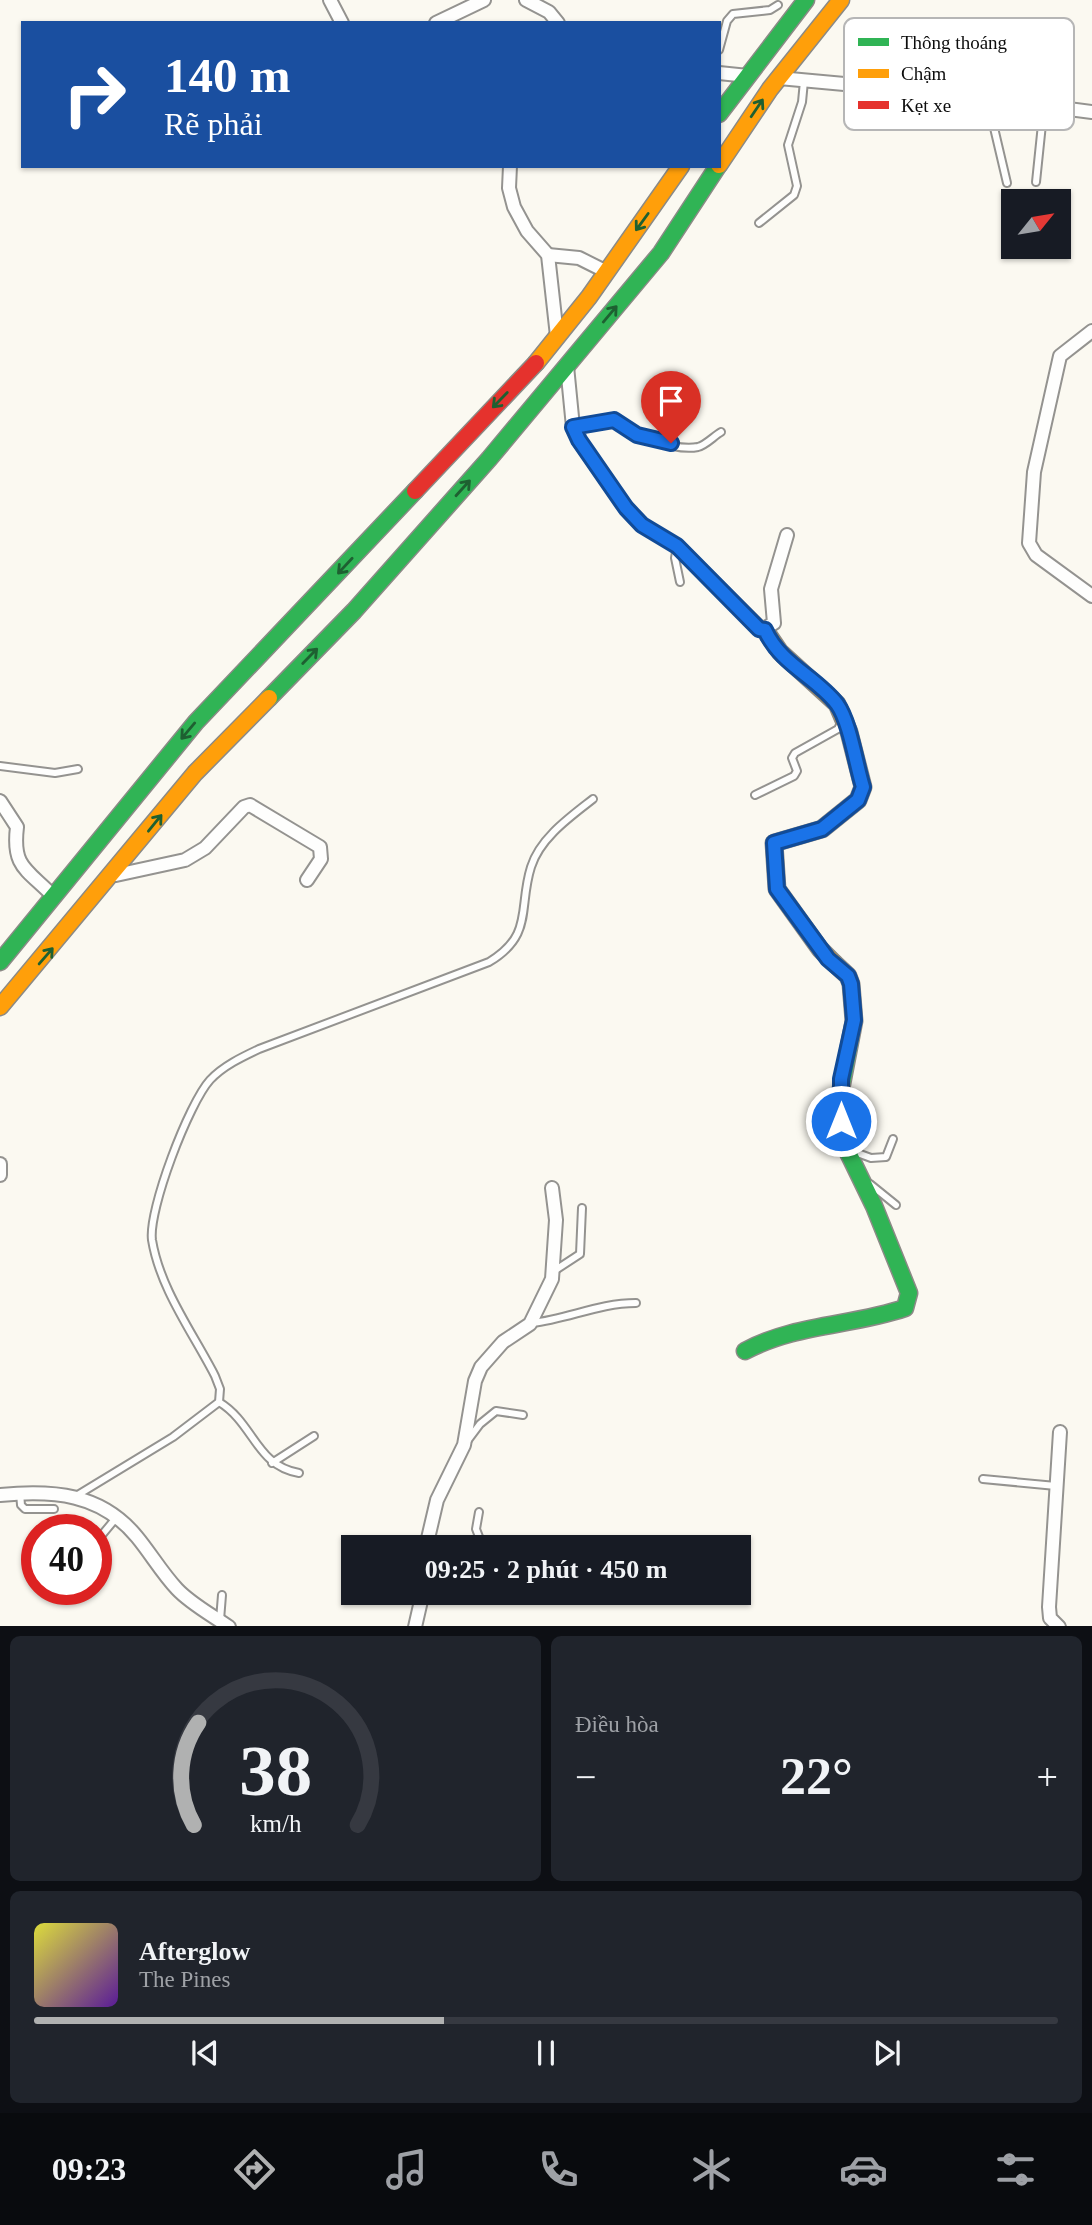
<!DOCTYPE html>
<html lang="vi">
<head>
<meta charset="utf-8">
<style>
  :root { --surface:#171b24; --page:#20242c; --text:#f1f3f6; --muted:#9ea1a6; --line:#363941; --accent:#b0b1b1 }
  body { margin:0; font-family:Georgia,serif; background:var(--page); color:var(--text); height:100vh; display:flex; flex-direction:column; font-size:26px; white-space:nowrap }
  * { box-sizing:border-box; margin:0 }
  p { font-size:23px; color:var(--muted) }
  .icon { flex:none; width:38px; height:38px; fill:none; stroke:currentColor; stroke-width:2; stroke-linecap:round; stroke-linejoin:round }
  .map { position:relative; height:1626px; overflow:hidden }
  .drawer { display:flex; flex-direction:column; gap:10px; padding:10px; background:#0d0f14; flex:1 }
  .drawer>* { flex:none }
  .guide { position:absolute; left:21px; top:21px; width:700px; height:147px; border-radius:0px; box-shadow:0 2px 5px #0004; background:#1a4fa0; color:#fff; overflow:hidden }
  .needle { width:46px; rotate:60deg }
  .controls { position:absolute; left:1001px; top:189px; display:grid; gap:14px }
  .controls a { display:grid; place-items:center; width:70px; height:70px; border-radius:0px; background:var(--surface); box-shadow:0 2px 5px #0004; font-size:35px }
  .speed { position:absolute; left:21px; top:1514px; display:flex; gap:14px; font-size:35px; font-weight:700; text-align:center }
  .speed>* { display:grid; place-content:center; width:91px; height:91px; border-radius:50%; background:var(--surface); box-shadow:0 2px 5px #0004; line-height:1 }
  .speed .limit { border:10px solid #d22; background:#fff; color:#111 }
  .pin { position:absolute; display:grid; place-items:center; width:60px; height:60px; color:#fff; margin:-72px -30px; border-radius:50% 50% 50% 0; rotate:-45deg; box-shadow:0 0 7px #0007 }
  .pin .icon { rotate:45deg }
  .me { position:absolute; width:77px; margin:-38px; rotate:0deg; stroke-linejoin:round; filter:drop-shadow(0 0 5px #0008) }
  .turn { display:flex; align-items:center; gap:24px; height:147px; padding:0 28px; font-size:32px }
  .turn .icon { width:91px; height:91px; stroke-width:2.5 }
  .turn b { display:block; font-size:49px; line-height:60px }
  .big { font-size:52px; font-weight:700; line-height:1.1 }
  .drawer .widget { flex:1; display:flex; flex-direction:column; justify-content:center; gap:10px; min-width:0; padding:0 24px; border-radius:10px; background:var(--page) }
  .drawer .dial { align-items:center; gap:0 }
  .dial svg { height:182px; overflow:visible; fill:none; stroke:var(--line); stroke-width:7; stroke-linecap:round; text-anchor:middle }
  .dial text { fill:var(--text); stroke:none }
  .song { display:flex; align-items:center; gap:21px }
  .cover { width:84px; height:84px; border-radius:10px; background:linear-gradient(135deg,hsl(60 70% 55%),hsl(270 70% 35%)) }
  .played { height:7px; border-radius:4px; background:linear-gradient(90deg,var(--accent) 40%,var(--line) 40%) }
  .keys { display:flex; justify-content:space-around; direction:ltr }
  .heat { display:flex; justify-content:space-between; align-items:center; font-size:38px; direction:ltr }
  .drawer .tiles { flex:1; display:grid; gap:10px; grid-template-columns:1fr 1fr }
  .widget:last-child { grid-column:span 2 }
  .trip { position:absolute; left:341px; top:1535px; width:410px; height:70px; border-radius:0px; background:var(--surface); box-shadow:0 2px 5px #0004; font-weight:700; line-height:70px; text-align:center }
  .tabs { display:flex; height:112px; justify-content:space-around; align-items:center; background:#090b0e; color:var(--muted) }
  .tabs .icon { width:49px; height:49px }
  .tabs .selected { color:var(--accent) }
  .tabs b { font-size:32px; color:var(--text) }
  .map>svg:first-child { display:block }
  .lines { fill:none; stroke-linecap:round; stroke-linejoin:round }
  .lane-casing { stroke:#949390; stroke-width:10 }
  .street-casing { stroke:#949390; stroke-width:16 }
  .fast-casing { stroke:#8b8a86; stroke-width:19 }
  .slow-casing { stroke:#8b8a86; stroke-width:19 }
  .jam-casing { stroke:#8b8a86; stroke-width:19 }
  .lane { stroke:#fefefd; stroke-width:6 }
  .street { stroke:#fefefd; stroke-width:12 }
  .fast { stroke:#30b455; stroke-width:16 }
  .slow { stroke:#ff9f0a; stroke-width:16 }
  .jam { stroke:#e5322d; stroke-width:16 }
  .oneway { stroke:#1e6031 }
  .route-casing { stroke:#114b97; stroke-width:18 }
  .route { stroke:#1a73e8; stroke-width:12 }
  .key { fill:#fff; stroke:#b6b6b6; stroke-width:2 }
  .key-label { font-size:19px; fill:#0d0d0d }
</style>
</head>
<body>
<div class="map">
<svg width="1092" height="1627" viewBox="0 0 1092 1627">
  <rect width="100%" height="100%" fill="#fbf9f1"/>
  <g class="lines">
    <defs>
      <g id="lane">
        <polyline points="719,50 727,21 733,14 770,10 778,5"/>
        <polyline points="987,98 1007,183"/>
        <polyline points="1036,182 1044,105"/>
        <polyline points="759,223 794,195 797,186 788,145 802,102 804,81"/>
        <path d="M 573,427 L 614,420 C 635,433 672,452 698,447 C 706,445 714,436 721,432"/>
        <polyline points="677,546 675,558 680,582"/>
        <polyline points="0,766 55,773 78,769"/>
        <polyline points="755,795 794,776 797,771 792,758 795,753 838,729 841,723"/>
        <polyline points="852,1151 871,1158 886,1157 893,1139"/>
        <polyline points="870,1184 896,1205"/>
        <polyline points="554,1271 580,1254 582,1208"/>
        <path d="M 532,1323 C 568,1319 599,1303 636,1303"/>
        <path d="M 219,1402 C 254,1423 256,1466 299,1473"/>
        <polyline points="468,1440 480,1424 496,1411 523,1415"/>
        <polyline points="272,1463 314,1436"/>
        <polyline points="983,1479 1056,1486"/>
        <polyline points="20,1493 21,1505 25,1509 54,1509"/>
        <path d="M 76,1496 L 173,1437 L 219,1402 L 220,1389 L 215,1376 C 193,1333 160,1289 152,1240 C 148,1210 189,1103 210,1080 C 223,1066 242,1057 259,1049 L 489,962 C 534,935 518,908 531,867 C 540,838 570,817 593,799"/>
        <polyline points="479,1512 476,1529 483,1547"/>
        <polyline points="96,1542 116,1518"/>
        <polyline points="220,1620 222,1595"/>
      </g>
      <g id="street">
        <polyline points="330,0 342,23"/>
        <polyline points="526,0 549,12 558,23"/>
        <polyline points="436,23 484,0"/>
        <polyline points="719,73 748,76"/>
        <polyline points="779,78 953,94 1092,112"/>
        <polyline points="510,166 509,188 514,207 527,231 548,255 557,336"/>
        <polyline points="548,255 579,258 605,271"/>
        <polyline points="1092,331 1060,356 1034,472 1029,543 1036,555 1092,596"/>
        <polyline points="567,366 573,427 579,441 626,508 642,525 677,546 762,630 774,623 771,589 787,535"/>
        <path d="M 0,801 L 17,827 C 12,868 27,869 54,897"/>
        <polyline points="116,875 185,860 205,848 244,807 250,805 320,847 321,859 307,880"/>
        <polyline points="0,1164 0,1175"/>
        <path d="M 0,1495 C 53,1490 101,1493 137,1537 C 151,1554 162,1573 177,1589 C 191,1604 212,1615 229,1627"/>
        <polyline points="426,1547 437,1500 464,1445 475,1381 481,1367 503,1342 530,1324 552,1279 556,1220 552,1188"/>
        <polyline points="415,1627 423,1592"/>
        <polyline points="1059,1627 1050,1618 1049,1607 1060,1432"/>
      </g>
      <g id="fast">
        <polyline points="719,114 806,0"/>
        <polyline points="269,698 354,611 489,459 661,253 718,166"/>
        <polyline points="0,962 196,722 415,491"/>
        <path d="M 745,1351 C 795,1324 852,1326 905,1308 L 909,1293 L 874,1206 L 843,1142 L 840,1094 L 854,1021 L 851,984 L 848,976 L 834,963"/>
      </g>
      <g id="slow">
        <polyline points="719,165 770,89 841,0"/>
        <polyline points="536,363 589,297 681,166"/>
        <polyline points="765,630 780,652 837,704 849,732 863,787 858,800 822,829 774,843 777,889 820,949 834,963"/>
        <polyline points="0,1007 195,773 269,698"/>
      </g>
      <polyline id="jam" points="415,491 536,363"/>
    </defs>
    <use href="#lane" class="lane-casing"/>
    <use href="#street" class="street-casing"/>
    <use href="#fast" class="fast-casing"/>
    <use href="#slow" class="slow-casing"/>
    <use href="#jam" class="jam-casing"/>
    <use href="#lane" class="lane"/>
    <use href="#street" class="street"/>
    <use href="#fast" class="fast"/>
    <use href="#slow" class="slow"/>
    <use href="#jam" class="jam"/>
  </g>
  <defs><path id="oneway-shaft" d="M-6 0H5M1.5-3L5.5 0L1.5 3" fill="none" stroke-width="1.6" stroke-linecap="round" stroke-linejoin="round" transform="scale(1.75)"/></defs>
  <g class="oneway">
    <use href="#oneway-shaft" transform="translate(757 108) rotate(-56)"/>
    <use href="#oneway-shaft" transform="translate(642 222) rotate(126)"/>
    <use href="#oneway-shaft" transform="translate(610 314) rotate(-50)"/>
    <use href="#oneway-shaft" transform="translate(500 400) rotate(134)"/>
    <use href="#oneway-shaft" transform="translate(463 488) rotate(-48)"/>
    <use href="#oneway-shaft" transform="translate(345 566) rotate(133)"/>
    <use href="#oneway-shaft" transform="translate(310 656) rotate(-46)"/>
    <use href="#oneway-shaft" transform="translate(188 731) rotate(130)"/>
    <use href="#oneway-shaft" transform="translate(155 823) rotate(-51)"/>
    <use href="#oneway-shaft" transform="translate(46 956) rotate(-49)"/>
  </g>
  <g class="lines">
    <defs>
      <path id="route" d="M 671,443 L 637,435 L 614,420 L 573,427 L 579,440 L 626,508 L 642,525 L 677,546 L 759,629 L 765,630 C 781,665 815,676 837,704 C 850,722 856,765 863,787 L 858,800 L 822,829 L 774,843 L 777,889 L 828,959 L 848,976 L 851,984 L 854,1020 L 841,1079 L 841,1121"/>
    </defs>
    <use href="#route" class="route-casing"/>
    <use href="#route" class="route"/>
  </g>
  <rect x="844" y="18" width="230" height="112" rx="10" class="key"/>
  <rect x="858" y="38" width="31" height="8" fill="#30b455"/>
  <rect x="858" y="69" width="31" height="9" fill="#ff9f0a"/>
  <rect x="858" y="101" width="31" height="8" fill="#e5322d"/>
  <g class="key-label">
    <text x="901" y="49">Thông thoáng</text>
    <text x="901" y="80">Chậm</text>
    <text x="901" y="112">Kẹt xe</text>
  </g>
</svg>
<div class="controls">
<a><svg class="needle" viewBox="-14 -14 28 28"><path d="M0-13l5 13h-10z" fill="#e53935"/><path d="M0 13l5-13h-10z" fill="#9ea1a6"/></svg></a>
</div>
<div class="speed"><div class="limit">40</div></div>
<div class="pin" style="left:671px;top:443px;background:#d93025"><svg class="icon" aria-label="arrive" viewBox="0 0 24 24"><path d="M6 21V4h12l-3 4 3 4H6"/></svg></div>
<svg class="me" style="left:841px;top:1121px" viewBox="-20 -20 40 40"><circle r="17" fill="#1a73e8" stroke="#fff" stroke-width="3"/><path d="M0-11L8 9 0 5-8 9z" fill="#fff"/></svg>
<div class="trip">09:25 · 2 phút · 450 m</div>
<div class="guide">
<div class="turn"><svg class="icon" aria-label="right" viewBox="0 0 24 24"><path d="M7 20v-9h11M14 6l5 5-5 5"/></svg><div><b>140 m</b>Rẽ phải</div></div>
</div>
</div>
<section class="drawer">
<div class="tiles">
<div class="widget dial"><svg viewBox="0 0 100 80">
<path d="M14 69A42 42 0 1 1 86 69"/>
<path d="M14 69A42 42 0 0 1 16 24" stroke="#b0b1b1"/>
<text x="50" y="56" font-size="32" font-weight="700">38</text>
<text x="50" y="72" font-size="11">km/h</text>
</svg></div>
<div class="widget"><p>Điều hòa</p>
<div class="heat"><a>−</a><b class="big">22°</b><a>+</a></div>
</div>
<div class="widget">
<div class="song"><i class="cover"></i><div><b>Afterglow</b><p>The Pines</p></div></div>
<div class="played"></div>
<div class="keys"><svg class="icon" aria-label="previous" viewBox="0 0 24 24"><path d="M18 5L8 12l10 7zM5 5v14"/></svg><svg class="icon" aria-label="pause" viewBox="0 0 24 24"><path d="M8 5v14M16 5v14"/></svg><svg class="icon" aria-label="next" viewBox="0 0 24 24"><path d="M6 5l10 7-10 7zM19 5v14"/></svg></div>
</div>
</div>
</section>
<nav class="tabs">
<b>09:23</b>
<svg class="icon selected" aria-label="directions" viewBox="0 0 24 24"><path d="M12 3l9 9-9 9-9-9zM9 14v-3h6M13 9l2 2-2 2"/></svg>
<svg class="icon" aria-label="music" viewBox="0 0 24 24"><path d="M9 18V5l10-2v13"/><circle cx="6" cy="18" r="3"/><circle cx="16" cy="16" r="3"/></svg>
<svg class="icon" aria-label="phone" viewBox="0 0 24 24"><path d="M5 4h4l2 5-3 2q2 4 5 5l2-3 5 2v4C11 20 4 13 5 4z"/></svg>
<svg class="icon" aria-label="climate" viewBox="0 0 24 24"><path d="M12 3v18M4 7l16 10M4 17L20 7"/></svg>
<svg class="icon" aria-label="car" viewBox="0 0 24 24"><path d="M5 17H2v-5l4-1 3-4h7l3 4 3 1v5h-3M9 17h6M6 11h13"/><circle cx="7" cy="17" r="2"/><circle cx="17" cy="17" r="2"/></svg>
<svg class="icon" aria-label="filters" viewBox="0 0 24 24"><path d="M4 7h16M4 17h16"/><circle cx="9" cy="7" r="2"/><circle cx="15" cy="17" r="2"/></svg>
</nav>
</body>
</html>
